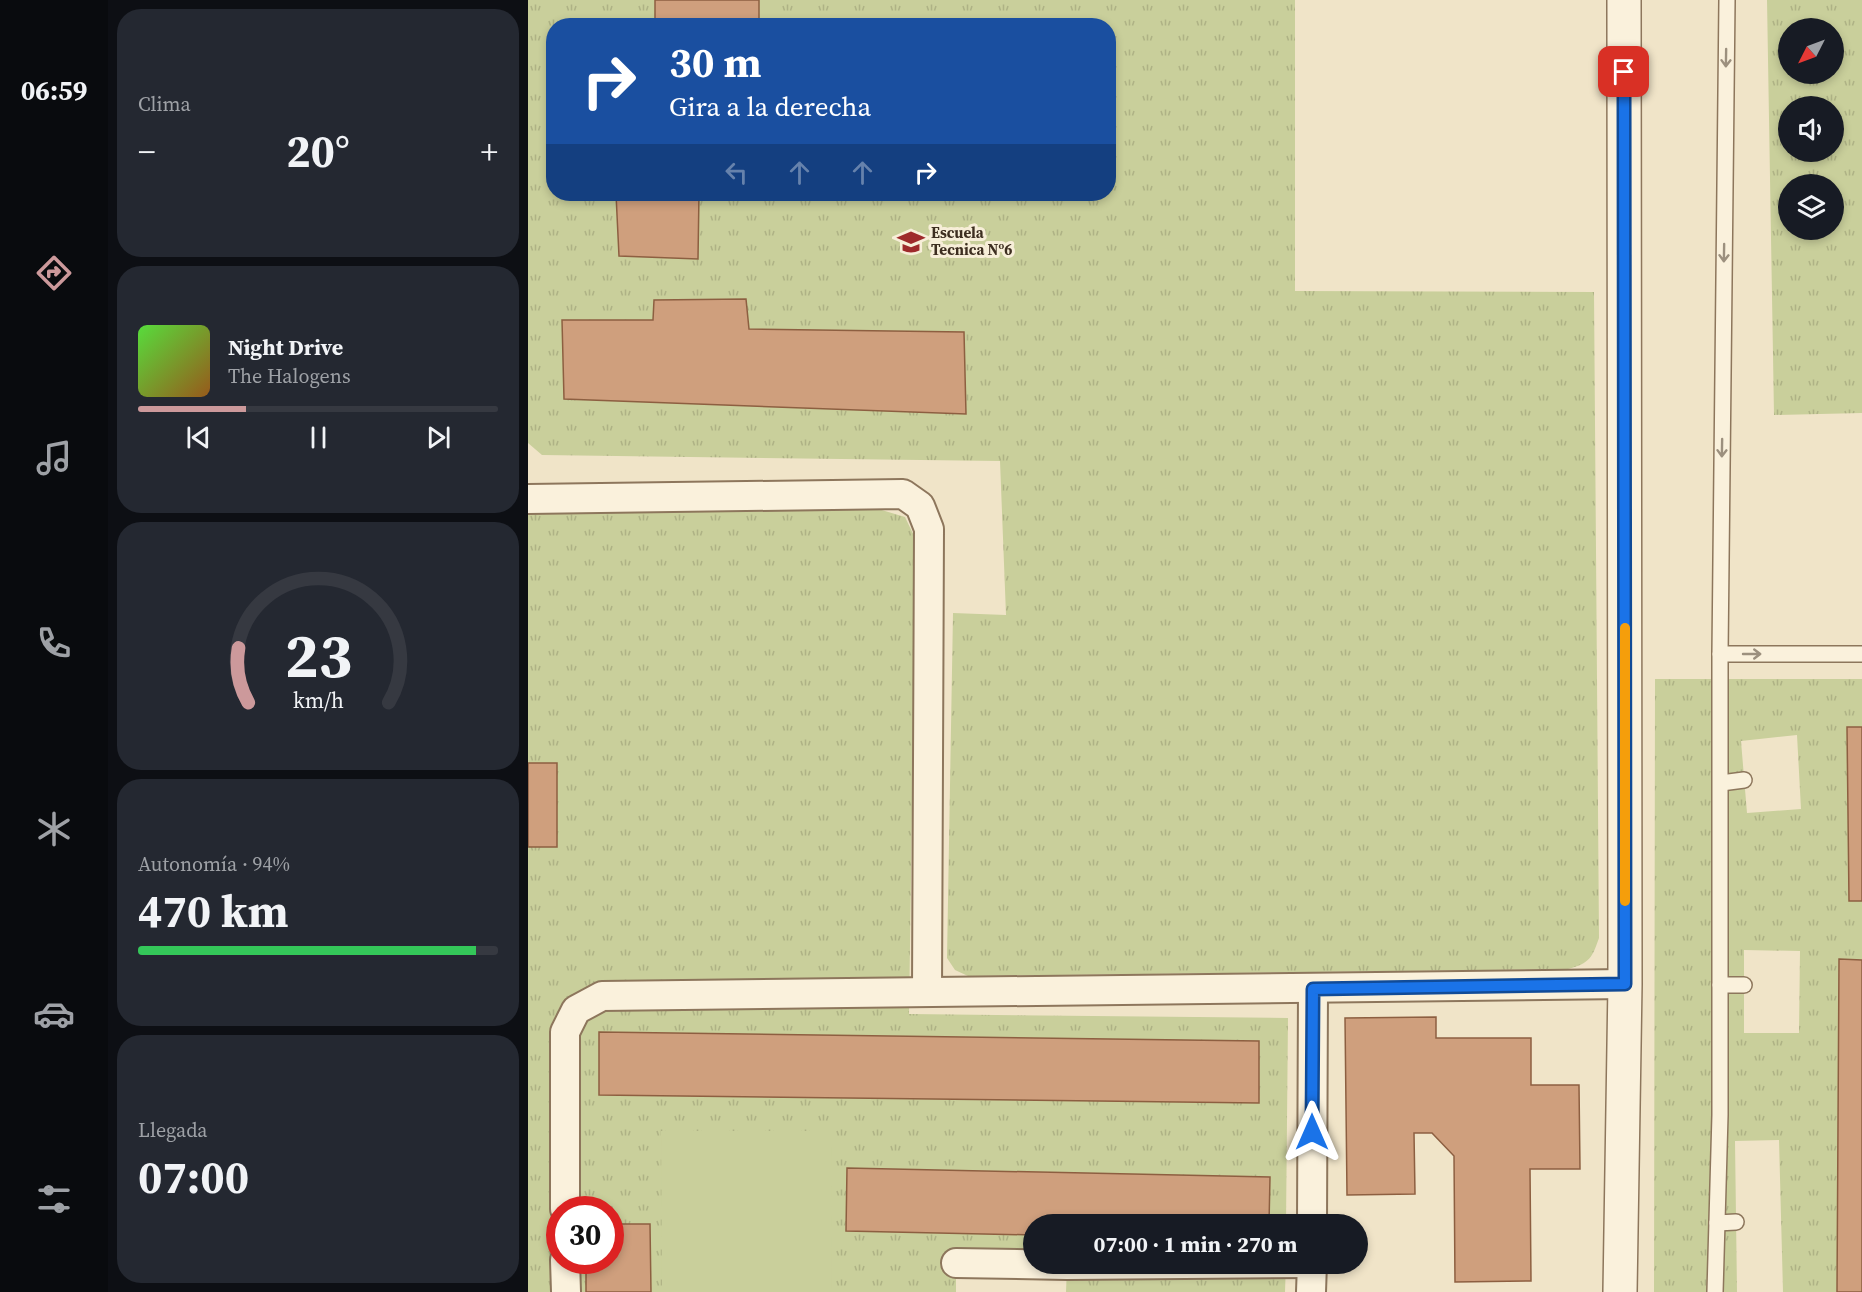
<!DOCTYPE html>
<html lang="es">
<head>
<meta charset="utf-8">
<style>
  :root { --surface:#171b24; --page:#242831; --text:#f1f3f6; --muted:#9ea1a6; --line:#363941; --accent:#cc999b }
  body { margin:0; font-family:"Source Serif 4",serif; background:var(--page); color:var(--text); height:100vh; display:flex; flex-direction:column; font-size:22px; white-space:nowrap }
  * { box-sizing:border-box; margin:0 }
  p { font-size:20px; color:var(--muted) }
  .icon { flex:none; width:33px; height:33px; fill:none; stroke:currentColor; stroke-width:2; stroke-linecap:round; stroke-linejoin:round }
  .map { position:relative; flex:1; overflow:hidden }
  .drawer { display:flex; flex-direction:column; gap:9px; padding:9px; background:#0d0f14; width:420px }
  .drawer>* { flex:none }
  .banner { position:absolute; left:18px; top:18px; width:570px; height:183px; border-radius:24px; box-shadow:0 3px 9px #0003; background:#1a4fa0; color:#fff; overflow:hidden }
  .needle { width:39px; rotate:228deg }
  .tools { position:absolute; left:1250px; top:18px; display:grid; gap:12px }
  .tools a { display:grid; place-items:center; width:66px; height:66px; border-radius:50%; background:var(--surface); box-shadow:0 3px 9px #0003; font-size:30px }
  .speed { position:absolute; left:18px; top:1196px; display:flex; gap:12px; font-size:30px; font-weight:700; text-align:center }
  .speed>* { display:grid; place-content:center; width:78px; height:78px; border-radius:50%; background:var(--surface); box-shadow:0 3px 9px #0003; line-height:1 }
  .speed .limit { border:9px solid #d22; background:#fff; color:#111 }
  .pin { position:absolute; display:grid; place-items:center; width:51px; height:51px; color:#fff; margin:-26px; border-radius:12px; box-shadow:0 3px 9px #0006 }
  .me { position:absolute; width:66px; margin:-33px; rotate:0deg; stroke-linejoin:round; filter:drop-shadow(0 0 4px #0008) }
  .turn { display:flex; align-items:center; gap:21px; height:126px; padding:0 24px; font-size:27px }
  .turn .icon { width:78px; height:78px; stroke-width:2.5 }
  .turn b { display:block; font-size:42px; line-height:51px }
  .lanes { display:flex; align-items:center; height:57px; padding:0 24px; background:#0003; justify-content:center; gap:30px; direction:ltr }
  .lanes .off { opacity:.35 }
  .big { font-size:45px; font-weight:700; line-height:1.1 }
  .drawer .widget { flex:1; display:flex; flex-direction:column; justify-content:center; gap:9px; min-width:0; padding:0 21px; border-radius:24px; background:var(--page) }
  .drawer .dial { align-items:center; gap:0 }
  .dial svg { height:156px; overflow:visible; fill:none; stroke:var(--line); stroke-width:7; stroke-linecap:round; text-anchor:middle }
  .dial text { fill:var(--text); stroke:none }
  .song { display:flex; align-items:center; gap:18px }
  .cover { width:72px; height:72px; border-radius:9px; background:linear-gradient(135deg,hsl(110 70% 55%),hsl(30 70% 35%)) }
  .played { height:6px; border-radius:3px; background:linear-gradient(90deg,var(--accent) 30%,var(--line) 30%) }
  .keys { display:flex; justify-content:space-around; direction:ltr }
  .heat { display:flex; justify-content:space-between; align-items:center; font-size:33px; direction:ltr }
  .charge { height:9px; border-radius:4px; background:linear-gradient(90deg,#34c759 94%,var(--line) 0) }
  .trip { position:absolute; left:495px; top:1214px; width:345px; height:60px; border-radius:30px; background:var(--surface); box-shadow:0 3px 9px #0003; font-weight:700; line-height:60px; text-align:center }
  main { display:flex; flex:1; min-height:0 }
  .dock { display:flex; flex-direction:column; width:108px; justify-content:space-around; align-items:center; background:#090b0e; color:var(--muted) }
  .dock .icon { width:42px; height:42px }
  .dock .current { color:var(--accent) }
  .dock b { font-size:27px; color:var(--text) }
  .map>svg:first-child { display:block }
  .grass { fill:url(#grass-tufts); fill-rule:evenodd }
  .green { fill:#c9cf9b }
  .building { fill:#cf9f7d; stroke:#8d5f41; stroke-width:1.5 }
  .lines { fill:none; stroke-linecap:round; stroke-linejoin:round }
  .service-casing { stroke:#8d765c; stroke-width:18 }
  .minor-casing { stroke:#8d765c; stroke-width:32 }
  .tertiary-casing { stroke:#8d765c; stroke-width:36 }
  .service { stroke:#faf1dc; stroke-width:15 }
  .minor { stroke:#faf1dc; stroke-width:28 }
  .tertiary { stroke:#faf1dc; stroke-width:33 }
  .oneway { stroke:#9c907e }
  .route-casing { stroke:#114b97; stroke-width:15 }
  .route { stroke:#1a73e8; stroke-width:10 }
  .slow { stroke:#f59e0b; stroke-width:10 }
  .labels { text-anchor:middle; stroke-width:6; stroke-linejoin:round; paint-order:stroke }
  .poi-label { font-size:15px; font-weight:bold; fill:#3d2e20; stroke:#f7eed8; text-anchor:start }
</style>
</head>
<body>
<main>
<nav class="dock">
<b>06:59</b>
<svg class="icon current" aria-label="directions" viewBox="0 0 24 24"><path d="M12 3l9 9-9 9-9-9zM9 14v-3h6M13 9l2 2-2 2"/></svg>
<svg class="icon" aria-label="music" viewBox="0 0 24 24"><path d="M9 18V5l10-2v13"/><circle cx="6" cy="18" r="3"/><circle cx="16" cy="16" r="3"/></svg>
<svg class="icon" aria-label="phone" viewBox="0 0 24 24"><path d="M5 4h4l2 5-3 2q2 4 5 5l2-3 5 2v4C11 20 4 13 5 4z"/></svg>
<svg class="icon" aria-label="climate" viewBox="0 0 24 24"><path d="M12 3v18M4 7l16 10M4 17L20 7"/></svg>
<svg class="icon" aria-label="car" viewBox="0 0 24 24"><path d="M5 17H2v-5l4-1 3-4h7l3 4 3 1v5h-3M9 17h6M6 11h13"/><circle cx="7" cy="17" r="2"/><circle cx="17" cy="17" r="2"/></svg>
<svg class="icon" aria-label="filters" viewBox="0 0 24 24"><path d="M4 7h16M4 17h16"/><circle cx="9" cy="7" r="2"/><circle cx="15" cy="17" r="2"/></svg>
</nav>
<section class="drawer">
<div class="widget"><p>Clima</p>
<div class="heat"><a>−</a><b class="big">20°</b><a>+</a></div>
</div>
<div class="widget">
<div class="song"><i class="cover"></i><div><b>Night Drive</b><p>The Halogens</p></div></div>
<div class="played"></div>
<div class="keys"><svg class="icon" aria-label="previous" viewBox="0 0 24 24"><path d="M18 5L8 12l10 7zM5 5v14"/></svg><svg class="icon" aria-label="pause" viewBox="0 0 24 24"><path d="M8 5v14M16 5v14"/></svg><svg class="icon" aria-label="next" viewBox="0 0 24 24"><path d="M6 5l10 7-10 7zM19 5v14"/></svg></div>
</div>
<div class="widget dial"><svg viewBox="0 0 100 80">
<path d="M14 69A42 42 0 1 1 86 69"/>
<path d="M14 69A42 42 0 0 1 9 41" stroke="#cc999b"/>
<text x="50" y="56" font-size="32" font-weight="700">23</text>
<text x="50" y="72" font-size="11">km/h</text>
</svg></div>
<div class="widget"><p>Autonomía · 94%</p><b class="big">470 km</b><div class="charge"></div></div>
<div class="widget"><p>Llegada</p><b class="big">07:00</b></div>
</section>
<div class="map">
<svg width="1334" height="1292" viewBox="0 0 1334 1292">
  <defs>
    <pattern id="grass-tufts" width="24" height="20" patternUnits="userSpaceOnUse" patternTransform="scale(1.5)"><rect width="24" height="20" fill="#c9cf9b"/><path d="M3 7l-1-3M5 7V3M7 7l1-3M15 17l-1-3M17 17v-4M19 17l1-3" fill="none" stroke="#aeb285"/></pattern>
  </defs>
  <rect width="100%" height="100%" fill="#f0e4c8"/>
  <g class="grass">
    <path d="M 0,0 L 127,0 L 127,25 L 26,26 L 26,194 L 88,194 L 92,256 L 170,259 L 171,194 L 580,194 L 580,26 L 231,25 L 231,0 L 767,0 L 767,291 L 1066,292 L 1071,938 C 1064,958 1062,963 1040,969 L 440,976 L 427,970 L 419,958 L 425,613 L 478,615 L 472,461 L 14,455 L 0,443 ZM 218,299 L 221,329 L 436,332 L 438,414 L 37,399 L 34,320 L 125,320 L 126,300 Z"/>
    <path d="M 1239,0 L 1334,0 L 1334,413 L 1246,415 ZM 1260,28 L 1305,28 L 1305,74 L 1260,74 ZM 1260,106 L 1305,106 L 1305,152 L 1260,152 ZM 1260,184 L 1305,184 L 1305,230 L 1260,230 Z"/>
    <path d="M 347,508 L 377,517 L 388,540 L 381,1014 L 760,1018 L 758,1224 L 741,1224 L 742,1177 L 319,1168 L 318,1231 L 505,1235 L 506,1263 L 758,1263 L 757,1292 L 538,1292 L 539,1266 L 428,1264 L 428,1292 L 123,1292 L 122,1225 L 83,1224 L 82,1209 L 32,1209 L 32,1260 L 58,1260 L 58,1292 L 0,1292 L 0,847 L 29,846 L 29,763 L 0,763 L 0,511 ZM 71,1032 L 731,1041 L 731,1103 L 71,1095 Z"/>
    <path d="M 1127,679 L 1334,679 L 1334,727 L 1319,728 L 1321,901 L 1334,901 L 1334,960 L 1311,960 L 1309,1292 L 1255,1292 L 1251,1140 L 1207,1141 L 1209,1292 L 1126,1292 ZM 1269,735 L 1273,809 L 1219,813 L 1213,741 ZM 1216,950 L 1272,951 L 1271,1033 L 1216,1033 Z"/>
  </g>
  <polygon class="green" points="133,1131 303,1131 304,1292 134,1292"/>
  <g class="building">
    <rect x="127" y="0" width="104" height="26"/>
    <polygon points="88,194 171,194 170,259 91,256"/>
    <polygon points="218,299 221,329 436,332 438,414 36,399 34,320 125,320 126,300"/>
    <polygon points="1319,727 1334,727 1334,901 1321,901"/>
    <rect x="0" y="763" width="29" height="84"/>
    <polygon points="1311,959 1334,960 1334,1292 1309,1292"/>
    <polygon points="908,1017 908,1038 1003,1038 1003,1085 1051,1085 1052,1169 1002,1169 1003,1281 927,1282 926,1156 904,1133 886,1133 887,1194 819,1195 817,1018"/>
    <polygon points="71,1032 731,1041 731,1103 71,1095"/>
    <polygon points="319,1168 742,1177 741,1224 506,1224 506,1235 318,1231"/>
    <polygon points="82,1224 122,1224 123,1292 58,1292 58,1260 82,1260"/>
  </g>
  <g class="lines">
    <defs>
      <g id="service">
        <polyline points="1199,0 1192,654 1334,654"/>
        <polyline points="1193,783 1216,780"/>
        <polyline points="1192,985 1216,985"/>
        <polyline points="1189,1223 1208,1222"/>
        <polyline points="1187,1292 1192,1115 1192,654"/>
      </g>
      <g id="minor">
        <polyline points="0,499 375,494 392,506 401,529 399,992"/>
        <polyline points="37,1209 37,1032 48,1010 74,996 1097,984"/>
        <polyline points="784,1224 785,989"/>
        <polyline points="37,1260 38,1292"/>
        <polyline points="428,1263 539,1265 784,1263"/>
        <polyline points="783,1292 784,1263"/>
      </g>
      <polyline id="tertiary" points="1092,1292 1097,984 1096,0"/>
    </defs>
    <use href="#service" class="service-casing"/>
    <use href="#minor" class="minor-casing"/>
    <use href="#tertiary" class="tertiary-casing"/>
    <use href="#service" class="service"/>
    <use href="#minor" class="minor"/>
    <use href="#tertiary" class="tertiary"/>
  </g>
  <defs><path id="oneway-shaft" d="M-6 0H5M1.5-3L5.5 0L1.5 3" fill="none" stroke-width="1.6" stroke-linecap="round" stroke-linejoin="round" transform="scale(1.5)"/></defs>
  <g class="oneway">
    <use href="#oneway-shaft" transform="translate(1198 58) rotate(91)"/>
    <use href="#oneway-shaft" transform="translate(1196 253) rotate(91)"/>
    <use href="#oneway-shaft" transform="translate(1194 448) rotate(91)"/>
    <use href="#oneway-shaft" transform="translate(1224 654)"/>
  </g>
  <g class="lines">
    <defs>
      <polyline id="route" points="784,1132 785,989 1097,984 1096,72"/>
    </defs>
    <use href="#route" class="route-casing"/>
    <use href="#route" class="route"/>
    <polyline class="slow" points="1097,628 1097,901"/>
  </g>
  <defs>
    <symbol id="school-bare" viewBox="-9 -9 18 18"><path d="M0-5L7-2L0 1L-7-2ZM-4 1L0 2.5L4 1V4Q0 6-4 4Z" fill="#9e2a2b" stroke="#f7eed8" stroke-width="2.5" paint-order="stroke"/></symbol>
  </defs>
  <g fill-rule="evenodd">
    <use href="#school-bare" x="364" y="223" width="38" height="38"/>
  </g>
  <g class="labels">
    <g class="poi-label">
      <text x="403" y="238">Escuela<tspan x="403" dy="17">Tecnica Nº6</tspan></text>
    </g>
  </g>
</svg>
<div class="tools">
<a><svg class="needle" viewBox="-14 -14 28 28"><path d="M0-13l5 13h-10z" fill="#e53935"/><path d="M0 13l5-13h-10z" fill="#9ea1a6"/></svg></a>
<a><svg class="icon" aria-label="sound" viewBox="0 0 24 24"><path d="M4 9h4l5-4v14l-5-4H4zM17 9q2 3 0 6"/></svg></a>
<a><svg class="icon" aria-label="layers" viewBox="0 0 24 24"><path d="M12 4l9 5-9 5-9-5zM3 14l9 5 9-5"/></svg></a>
</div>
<div class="speed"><div class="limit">30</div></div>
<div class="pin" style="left:1096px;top:72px;background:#d93025"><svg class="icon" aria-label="arrive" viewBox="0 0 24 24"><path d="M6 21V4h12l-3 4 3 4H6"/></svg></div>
<svg class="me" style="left:784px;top:1132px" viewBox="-20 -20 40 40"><path d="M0-17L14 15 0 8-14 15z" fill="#1a73e8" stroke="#fff" stroke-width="4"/></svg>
<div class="trip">07:00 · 1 min · 270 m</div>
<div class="banner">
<div class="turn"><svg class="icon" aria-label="right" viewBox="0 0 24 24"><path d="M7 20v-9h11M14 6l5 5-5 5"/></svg><div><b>30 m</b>Gira a la derecha</div></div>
<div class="lanes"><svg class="icon off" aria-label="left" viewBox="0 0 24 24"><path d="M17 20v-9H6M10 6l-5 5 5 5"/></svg><svg class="icon off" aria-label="ahead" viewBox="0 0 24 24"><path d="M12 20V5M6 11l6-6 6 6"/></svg><svg class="icon off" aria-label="ahead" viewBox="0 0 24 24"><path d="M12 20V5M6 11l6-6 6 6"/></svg><svg class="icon" aria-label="right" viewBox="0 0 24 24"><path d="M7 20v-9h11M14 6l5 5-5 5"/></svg></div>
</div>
</div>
</main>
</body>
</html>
